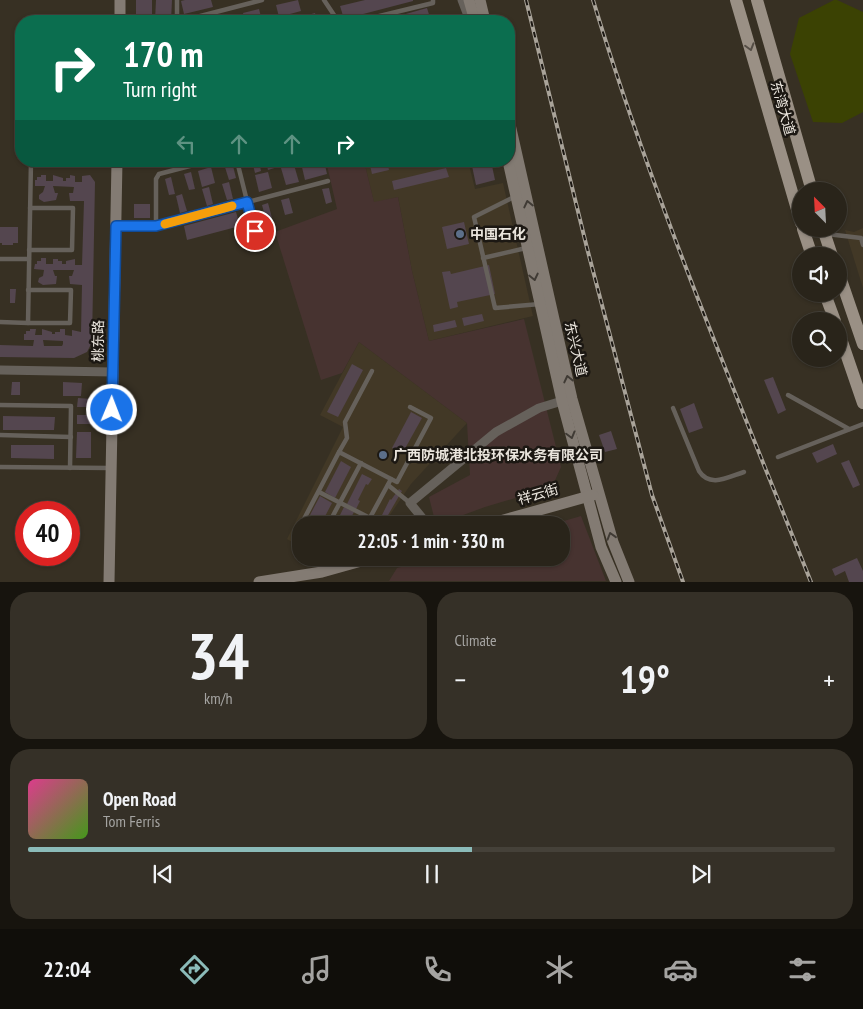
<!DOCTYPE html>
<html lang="en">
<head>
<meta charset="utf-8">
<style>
  :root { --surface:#29241a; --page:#353027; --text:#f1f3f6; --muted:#a5a4a2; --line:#454139; --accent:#8bbbb9 }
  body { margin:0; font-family:"PT Sans Narrow","Noto Sans SC",sans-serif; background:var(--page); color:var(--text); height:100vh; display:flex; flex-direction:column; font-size:19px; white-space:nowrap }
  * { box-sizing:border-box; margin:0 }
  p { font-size:16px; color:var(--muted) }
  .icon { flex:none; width:28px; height:28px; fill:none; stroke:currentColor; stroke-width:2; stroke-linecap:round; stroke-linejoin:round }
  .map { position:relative; height:582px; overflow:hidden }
  .panel { display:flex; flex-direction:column; gap:10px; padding:10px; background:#17140e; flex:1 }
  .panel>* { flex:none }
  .banner { position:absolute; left:15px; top:15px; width:500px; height:152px; border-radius:20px; box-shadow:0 1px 4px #0004,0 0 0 1px var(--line); background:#0b6e4f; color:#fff; overflow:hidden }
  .needle { width:32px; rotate:336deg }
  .fabs { position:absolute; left:792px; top:182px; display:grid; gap:10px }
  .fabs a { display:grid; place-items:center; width:55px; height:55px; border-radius:50%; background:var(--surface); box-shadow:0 1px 4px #0004,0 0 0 1px var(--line); font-size:25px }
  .speed { position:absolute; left:15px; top:501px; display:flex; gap:10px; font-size:25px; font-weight:700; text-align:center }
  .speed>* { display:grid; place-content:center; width:65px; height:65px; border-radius:50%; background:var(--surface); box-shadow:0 1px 4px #0004,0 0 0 1px var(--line); line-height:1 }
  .speed .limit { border:8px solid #d22; background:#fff; color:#111 }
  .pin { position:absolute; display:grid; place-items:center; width:42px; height:42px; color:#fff; margin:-21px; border:2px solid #fff; border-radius:50%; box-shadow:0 1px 5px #0007 }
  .me { position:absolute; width:55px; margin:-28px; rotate:1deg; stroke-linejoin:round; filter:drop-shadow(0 0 4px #0008) }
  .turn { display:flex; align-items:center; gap:18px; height:105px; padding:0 25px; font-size:22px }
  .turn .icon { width:65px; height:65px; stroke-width:2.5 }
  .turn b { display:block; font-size:35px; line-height:42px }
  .lanes { display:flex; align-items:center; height:48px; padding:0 25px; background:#0003; justify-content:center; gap:25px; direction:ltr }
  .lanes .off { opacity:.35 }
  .big { font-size:38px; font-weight:600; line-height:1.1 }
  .panel .widget { flex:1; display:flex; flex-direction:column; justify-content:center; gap:8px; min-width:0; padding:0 18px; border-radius:20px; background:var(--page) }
  .panel .dial { align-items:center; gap:0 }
  .dial b { font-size:65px; line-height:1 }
  .song { display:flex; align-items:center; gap:15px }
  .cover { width:60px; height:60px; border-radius:8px; background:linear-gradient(135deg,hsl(330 70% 55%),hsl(100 70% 35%)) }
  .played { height:5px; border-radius:2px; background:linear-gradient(90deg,var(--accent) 55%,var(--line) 55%) }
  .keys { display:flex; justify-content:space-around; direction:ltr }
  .heat { display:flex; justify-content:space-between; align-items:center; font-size:28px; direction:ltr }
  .panel .tiles { flex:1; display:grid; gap:10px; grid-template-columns:1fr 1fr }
  .widget:last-child { grid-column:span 2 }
  .trip { position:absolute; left:292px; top:516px; width:278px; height:50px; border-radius:20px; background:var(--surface); box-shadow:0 1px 4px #0004,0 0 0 1px var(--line); font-weight:600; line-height:50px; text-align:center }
  .menu { display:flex; height:80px; justify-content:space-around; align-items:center; background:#100e0a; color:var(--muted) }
  .menu .icon { width:35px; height:35px }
  .menu .current { color:var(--accent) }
  .menu b { font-size:22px; color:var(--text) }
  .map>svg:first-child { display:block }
  .built { fill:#423826 }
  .industrial { fill:#473330 }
  .green { fill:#3b4203 }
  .building { fill:#54464f; fill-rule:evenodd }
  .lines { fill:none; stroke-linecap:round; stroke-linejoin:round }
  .lane { stroke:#66615b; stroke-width:4.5 }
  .street { stroke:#66615b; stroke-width:9 }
  .secondary { stroke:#837b73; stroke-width:11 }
  .primary { stroke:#9a9085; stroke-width:12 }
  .rail-casing { stroke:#a9a399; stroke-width:4 }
  .rail { stroke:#1c1813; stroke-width:2; stroke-dasharray:5.5; stroke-linecap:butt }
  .oneway { stroke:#554e46 }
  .oneway2 { stroke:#403b35 }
  .route-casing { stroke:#114b97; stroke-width:12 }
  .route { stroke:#1a73e8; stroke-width:9 }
  .slow { stroke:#f59e0b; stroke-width:9 }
  .service-dot { fill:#5c6f8a; stroke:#1c1813; stroke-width:2 }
  .labels { text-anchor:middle; stroke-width:5; stroke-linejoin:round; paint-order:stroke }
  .street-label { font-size:14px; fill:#eae5dd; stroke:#1c1813 }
  .poi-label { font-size:14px; font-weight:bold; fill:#eae5dd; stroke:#1c1813; text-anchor:start }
</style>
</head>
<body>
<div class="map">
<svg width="863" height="582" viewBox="0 0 863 582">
  <rect width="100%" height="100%" fill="#373023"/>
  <g class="built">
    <polygon points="364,161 468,161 475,189 503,183 533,316 429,341 412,271 398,197 374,203"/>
    <polygon points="863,228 863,288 845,230 854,232"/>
    <polygon points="359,342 467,423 411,484 383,525 301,525 301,547 287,539 343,427 320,415"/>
  </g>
  <g class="industrial">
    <polygon points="326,161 364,161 374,202 398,197 412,271 429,341 524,319 561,467 552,487 485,507 436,525 429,497 470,475 467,423 359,342 342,373 321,380 275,232 337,209"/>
    <polygon points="581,516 606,581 389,581 397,568 433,558 561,558 561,525 550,525"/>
  </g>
  <polygon class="green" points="834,0 837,0 863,12 863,112 842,123 813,122 790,54 799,18"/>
  <g class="building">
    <rect x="136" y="0" width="16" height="21"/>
    <polygon points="156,0 172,0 171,21 155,21"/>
    <polygon points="185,0 211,0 213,7 184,14 181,1"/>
    <polygon points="298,0 301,11 279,17 276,5"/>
    <polygon points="365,0 413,0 413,1 344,19 340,6"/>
    <polygon points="427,8 431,21 381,21"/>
    <polygon points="259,9 262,21 245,21 243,13"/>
    <polygon points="315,13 317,21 286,21"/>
    <polygon points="227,14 229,21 200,21"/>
    <polygon points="160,161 183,161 183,162 161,167"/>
    <polygon points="252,161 259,161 261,171 255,173"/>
    <polygon points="266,161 280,161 281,166 268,170"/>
    <polygon points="308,161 324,161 327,174 305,180 301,163"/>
    <polygon points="369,161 387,161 389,170 372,174"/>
    <polygon points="471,161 491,161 495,180 476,185"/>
    <polygon points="232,162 236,178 229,180 224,164"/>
    <polygon points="294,165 299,182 286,185 281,168"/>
    <polygon points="211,167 215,183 202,187 198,171"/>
    <polygon points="446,168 449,177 394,190 392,181"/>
    <polygon points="191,172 195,189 189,190 184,174"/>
    <polygon points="268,172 272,188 259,192 255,175"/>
    <path d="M 41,175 L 46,175 L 46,181 L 53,181 L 53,175 L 63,178 L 63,181 L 66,181 L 66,178 L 70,178 L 70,175 L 75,176 L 75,182 L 82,182 L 82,176 L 90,175 L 95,182 L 92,342 L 87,352 L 74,358 L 0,357 L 0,345 L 33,346 L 34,340 L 24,340 L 24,334 L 26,334 L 26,331 L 30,331 L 30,329 L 36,329 L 35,335 L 42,335 L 42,329 L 52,332 L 52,334 L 55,334 L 55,332 L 60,332 L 60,329 L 65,329 L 65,335 L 72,336 L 72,330 L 81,332 L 82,285 L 70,284 L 69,276 L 72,276 L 74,270 L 53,270 L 55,276 L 57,276 L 56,284 L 43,285 L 38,282 L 39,278 L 43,276 L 44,270 L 34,269 L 35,264 L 37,264 L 37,261 L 41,261 L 41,258 L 46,258 L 46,264 L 53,264 L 53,259 L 58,259 L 58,261 L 62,261 L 62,264 L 66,264 L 66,261 L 75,259 L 75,265 L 82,265 L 84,201 L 70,201 L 69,193 L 73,193 L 74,187 L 53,186 L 55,193 L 58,193 L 56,200 L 44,202 L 39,199 L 39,195 L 43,192 L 45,186 L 35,186 L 35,180 L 37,180 L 37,177 L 41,177 ZM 43,340 L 63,341 L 63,344 L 62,346 L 44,346 Z"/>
    <polygon points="171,177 175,194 169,195 165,179"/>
    <polygon points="229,182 233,199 227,200 222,184"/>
    <polygon points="209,187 213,204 207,206 202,189"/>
    <polygon points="329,188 332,202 326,204 322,189"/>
    <polygon points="182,194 187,211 180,213 176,196"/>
    <polygon points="289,198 293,213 285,215 281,200"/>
    <polygon points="268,203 272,218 266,220 262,205"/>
    <rect x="134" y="204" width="16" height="14"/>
    <polygon points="236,212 240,226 187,240 184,226"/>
    <polygon points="464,222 469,244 447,249 442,227"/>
    <polygon points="0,227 18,227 18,243 13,243 13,245 2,245 2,243 0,243"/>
    <polygon points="489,265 495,294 457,302 458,307 450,309 442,272 450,271 451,274"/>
    <polygon points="10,289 16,289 15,303 10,303"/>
    <polygon points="482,314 484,321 464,326 462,318"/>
    <polygon points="455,320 457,327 434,332 433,325"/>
    <polygon points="352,364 363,370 338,417 327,412"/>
    <polygon points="773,377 786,410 778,414 764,380"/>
    <polygon points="12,382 20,382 20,395 11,395"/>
    <polygon points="63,382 82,383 81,396 63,396"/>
    <polygon points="78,398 92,399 92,407 77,407"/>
    <polygon points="694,403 703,428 689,433 680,409"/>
    <polygon points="411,412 422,418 402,454 392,448"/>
    <rect x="77" y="415" width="14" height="9"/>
    <polygon points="3,416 55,417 54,430 3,430"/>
    <polygon points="611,431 617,449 605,452 599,435"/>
    <polygon points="77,432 91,432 91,458 76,458"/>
    <polygon points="833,444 837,454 817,463 812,453"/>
    <polygon points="11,445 54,445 54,459 11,458"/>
    <polygon points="849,460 860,485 853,488 841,463"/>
    <polygon points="341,461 351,467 335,498 325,492"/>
    <polygon points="362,474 372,479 368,485 366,484 358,500 360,501 356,509 347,504"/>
    <polygon points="399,489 402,491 384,522 380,519 390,499 391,500"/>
    <polygon points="320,496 332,503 321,524 309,517"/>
    <polygon points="344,507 354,512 347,525 334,525 337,521 339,522 343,516 340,515"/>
    <polygon points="857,558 863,571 863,582 849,582 845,571 835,576 832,569"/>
  </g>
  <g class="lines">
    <g class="lane">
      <polyline points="177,0 177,21"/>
      <polyline points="324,0 338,21"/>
      <polyline points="176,19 185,20 262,0"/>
      <polyline points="359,21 433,3 433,0"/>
      <polyline points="237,161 258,245"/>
      <polyline points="514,197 474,217 495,308 540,304"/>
      <polyline points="117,226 156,226 328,181"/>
      <polyline points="156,226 156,179 159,174 209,161"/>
      <polyline points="827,234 861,238 863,245"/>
      <polyline points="29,250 72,250 73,208 30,208"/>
      <polyline points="483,258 526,248"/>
      <polyline points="0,259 29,259"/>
      <polyline points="0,322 28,323 31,161"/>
      <polyline points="28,323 70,323 71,290 28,290"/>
      <polyline points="788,395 849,429"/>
      <polyline points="0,405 71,406 70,468"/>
      <path d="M 673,408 L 699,471 C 710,488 728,477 744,472"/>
      <polyline points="0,435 71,437"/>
      <polyline points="339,452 347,438 345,422 372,371"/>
      <polyline points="778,457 863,424"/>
      <polyline points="0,467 110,468"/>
      <polyline points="391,479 397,482 431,418 410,407"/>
      <polyline points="388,485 410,503"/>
      <polyline points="319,492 370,518"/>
      <polyline points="316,525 304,519 339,452 391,479 366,525"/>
      <polyline points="328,525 361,463"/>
    </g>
    <g class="street">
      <polyline points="462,0 470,21"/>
      <polyline points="0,370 113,372"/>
      <polyline points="428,525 410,503 496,432 539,408 562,401"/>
    </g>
    <g class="secondary">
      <polyline points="469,0 475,21"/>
      <polyline points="480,0 485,21"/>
      <polyline points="120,21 120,0"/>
      <polyline points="509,120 572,399 613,542 629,582"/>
      <polyline points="508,161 562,401 601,547 616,582"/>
      <polyline points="486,525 593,495"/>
      <polyline points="109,582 117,161"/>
      <polyline points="259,582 322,572 372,558"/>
    </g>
    <g class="primary">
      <polyline points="736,0 801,223"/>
      <polyline points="757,0 812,191"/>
      <polyline points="803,229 812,256"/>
      <polyline points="823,229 832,256"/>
      <polyline points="839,274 863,344"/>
      <polyline points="825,294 835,321"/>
      <polyline points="839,333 863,403"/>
    </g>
    <defs>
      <g id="rail">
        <polyline points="526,0 587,248 652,495 683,582"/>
        <path d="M 593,0 C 653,198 734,389 811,582"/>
      </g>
    </defs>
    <use href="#rail" class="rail-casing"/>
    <use href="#rail" class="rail"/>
  </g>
  <defs><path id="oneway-chevron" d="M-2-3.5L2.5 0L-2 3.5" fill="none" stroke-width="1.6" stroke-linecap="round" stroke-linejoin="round" transform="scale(1.25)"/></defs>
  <use class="oneway" href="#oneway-chevron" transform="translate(750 47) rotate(74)"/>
  <g class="oneway2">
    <use href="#oneway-chevron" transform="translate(528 204) rotate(-103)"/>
    <use href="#oneway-chevron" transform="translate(534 277) rotate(77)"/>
    <use href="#oneway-chevron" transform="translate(568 379) rotate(-103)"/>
    <use href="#oneway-chevron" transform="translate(571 435) rotate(75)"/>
    <use href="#oneway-chevron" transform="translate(611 536) rotate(-107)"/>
  </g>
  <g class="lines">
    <defs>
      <polyline id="route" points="112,410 116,226 156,226 247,202 255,231"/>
    </defs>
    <use href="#route" class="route-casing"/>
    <use href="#route" class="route"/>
    <polyline class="slow" points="165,224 232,206"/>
  </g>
  <g class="service-dot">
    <circle cx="460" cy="234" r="5"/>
    <circle cx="383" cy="455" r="5"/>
  </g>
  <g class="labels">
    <g class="street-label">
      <text transform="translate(783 108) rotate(74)" y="5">东湾大道</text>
      <text transform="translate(98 341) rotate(-89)" y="5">桃东路</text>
      <text transform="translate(576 349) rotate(77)" y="5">东兴大道</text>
      <text transform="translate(538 494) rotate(-16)" y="5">祥云街</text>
    </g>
    <g class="poi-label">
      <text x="470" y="239">中国石化</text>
      <text x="393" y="460">广西防城港北投环保水务有限公司</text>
    </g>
  </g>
</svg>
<div class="fabs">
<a><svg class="needle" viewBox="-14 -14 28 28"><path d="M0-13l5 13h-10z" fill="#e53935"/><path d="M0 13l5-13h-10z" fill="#a5a4a2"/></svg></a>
<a><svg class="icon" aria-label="sound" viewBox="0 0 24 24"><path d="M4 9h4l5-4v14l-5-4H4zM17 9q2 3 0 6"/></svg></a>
<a><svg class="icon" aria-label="search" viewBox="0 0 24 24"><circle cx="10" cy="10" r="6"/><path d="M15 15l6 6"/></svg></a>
</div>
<div class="speed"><div class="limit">40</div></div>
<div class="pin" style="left:255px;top:231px;background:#d93025"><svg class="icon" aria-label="arrive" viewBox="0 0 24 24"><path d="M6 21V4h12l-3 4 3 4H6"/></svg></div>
<svg class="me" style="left:112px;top:410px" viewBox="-20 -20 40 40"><circle r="17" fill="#1a73e8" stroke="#fff" stroke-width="3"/><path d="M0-11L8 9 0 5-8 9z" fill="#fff"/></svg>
<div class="trip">22:05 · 1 min · 330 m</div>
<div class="banner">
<div class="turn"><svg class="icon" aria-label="right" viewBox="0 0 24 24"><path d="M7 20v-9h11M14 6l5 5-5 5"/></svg><div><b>170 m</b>Turn right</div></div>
<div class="lanes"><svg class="icon off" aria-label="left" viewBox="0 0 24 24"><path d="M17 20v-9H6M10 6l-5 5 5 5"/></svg><svg class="icon off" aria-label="ahead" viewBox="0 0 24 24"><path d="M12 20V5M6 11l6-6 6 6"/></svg><svg class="icon off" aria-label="ahead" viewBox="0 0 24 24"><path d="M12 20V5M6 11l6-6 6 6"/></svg><svg class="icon" aria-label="right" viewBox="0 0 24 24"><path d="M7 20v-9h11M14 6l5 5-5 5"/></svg></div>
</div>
</div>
<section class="panel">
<div class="tiles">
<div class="widget dial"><b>34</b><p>km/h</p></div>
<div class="widget"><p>Climate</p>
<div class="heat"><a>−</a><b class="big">19°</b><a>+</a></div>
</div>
<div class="widget">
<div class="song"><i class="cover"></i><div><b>Open Road</b><p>Tom Ferris</p></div></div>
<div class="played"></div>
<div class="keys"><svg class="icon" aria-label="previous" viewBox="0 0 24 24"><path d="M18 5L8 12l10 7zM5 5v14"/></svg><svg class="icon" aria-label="pause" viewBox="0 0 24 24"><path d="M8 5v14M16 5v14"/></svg><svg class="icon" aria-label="next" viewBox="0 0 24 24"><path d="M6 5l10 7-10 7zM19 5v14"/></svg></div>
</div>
</div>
</section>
<nav class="menu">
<b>22:04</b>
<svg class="icon current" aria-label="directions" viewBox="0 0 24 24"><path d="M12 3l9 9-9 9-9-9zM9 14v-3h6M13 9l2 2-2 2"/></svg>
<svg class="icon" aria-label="music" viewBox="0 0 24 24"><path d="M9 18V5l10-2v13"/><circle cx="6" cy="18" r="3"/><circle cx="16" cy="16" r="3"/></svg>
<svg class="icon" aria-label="phone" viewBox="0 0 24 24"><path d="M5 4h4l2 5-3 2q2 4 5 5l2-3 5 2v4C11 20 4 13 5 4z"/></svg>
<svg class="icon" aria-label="climate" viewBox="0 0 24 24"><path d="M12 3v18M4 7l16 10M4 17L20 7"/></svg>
<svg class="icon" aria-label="car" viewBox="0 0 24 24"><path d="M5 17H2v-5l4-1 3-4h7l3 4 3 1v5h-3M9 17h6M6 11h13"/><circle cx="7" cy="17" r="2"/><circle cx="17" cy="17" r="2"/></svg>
<svg class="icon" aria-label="filters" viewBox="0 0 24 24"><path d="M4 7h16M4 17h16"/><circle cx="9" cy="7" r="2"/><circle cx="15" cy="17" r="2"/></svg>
</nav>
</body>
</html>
